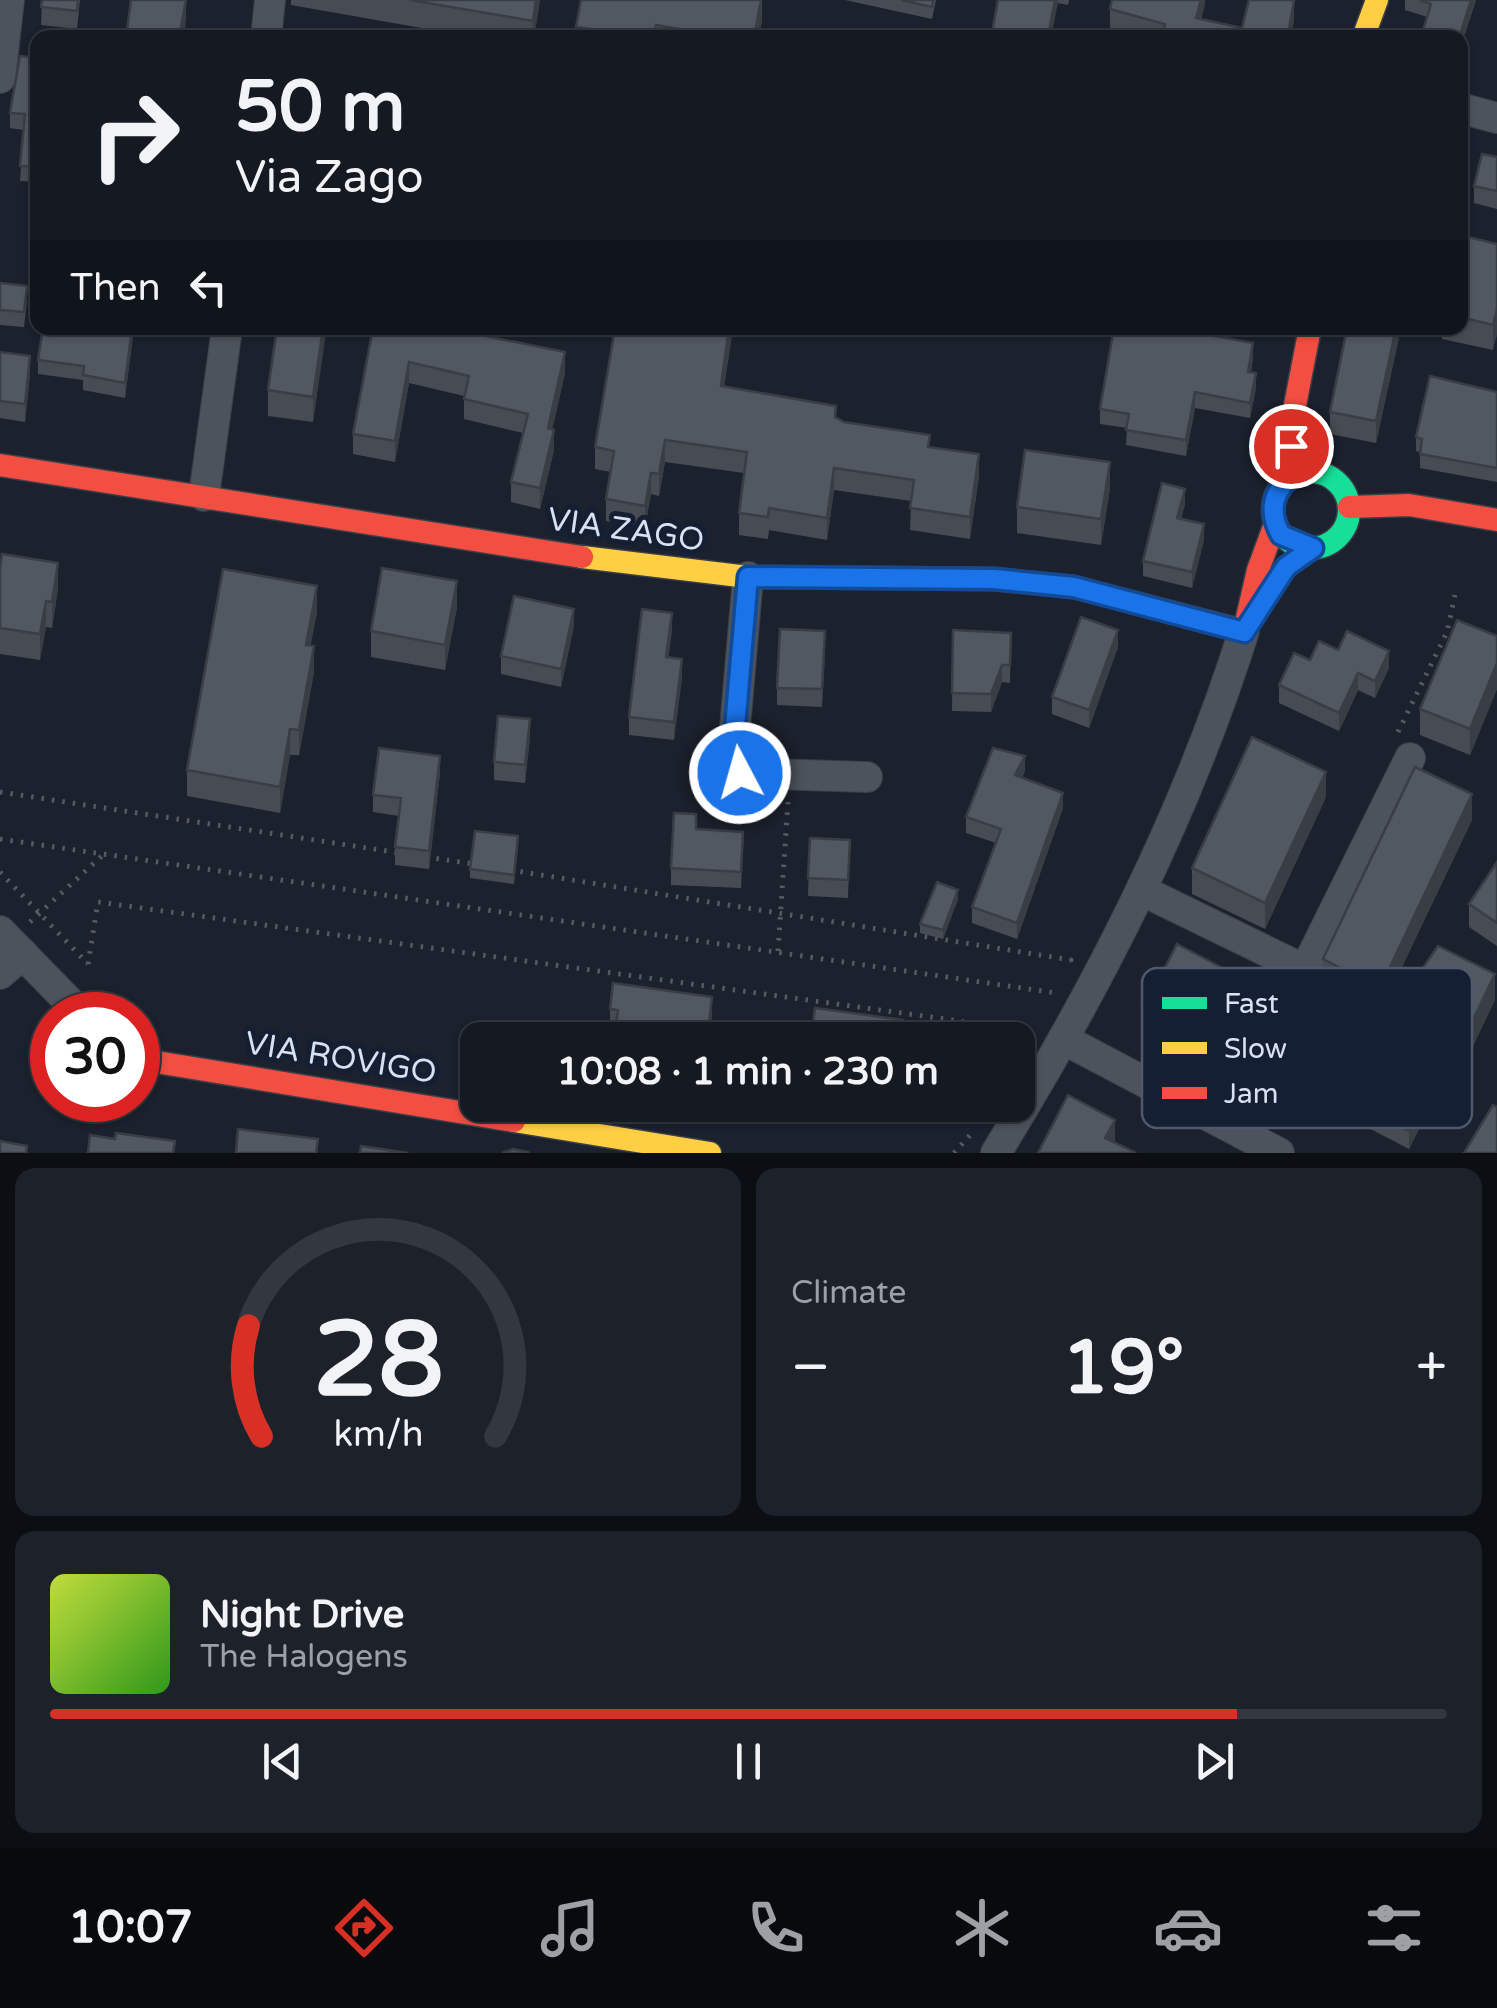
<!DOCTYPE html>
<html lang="en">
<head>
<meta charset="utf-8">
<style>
  :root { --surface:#141922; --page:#1d222a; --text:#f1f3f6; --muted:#9da0a5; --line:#333840; --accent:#d93025 }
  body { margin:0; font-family:"Varela Round",sans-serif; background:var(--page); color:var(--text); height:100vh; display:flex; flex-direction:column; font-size:38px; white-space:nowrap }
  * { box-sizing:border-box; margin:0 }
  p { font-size:32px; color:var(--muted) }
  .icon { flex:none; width:55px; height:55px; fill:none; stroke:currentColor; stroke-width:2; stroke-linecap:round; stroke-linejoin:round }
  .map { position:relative; height:1153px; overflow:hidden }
  .panel { display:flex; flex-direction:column; gap:15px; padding:15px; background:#0b0e13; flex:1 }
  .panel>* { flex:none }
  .hud { position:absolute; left:30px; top:30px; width:1438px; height:305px; border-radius:20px; box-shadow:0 2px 8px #0004,0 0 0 2px var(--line); background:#141922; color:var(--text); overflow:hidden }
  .speed { position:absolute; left:30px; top:992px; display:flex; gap:20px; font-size:50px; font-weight:700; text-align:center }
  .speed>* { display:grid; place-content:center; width:130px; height:130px; border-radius:50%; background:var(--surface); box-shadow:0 2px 8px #0004,0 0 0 2px var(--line); line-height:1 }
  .speed .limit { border:15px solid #d22; background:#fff; color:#111 }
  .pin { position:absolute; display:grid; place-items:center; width:85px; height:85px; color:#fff; margin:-42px; border:5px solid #fff; border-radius:50%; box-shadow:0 2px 10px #0007 }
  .me { position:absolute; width:110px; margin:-55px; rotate:354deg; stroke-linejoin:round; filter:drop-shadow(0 0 8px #0008) }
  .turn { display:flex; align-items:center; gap:35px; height:210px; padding:0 40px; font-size:45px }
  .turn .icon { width:130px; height:130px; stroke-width:2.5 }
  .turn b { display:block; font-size:70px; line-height:85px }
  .then { display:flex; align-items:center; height:95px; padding:0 40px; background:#0003; gap:20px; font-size:38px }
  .big { font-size:75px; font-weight:800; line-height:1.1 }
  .panel .tile { flex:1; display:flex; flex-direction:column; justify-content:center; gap:15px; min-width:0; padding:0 35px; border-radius:20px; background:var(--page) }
  .panel .dial { align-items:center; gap:0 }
  .dial svg { height:260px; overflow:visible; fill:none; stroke:var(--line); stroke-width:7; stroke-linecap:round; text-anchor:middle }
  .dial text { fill:var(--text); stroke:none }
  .song { display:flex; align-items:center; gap:30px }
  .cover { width:120px; height:120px; border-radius:15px; background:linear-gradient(135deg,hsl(70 70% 55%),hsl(110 70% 35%)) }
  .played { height:10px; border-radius:5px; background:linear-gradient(90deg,var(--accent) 85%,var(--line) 85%) }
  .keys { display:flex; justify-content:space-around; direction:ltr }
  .heat { display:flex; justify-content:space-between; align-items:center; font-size:55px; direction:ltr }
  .panel .tiles { flex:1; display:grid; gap:15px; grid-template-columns:1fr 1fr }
  .tile:last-child { grid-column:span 2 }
  .trip { position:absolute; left:460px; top:1022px; width:575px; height:100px; border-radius:20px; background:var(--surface); box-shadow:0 2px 8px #0004,0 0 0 2px var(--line); font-weight:800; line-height:100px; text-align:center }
  .menu { display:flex; height:160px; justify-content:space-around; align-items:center; background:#080a0e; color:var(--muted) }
  .menu .icon { width:70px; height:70px }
  .menu .active { color:var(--accent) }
  .menu b { font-size:45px; color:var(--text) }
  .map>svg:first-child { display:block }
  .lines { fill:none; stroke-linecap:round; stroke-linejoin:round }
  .street-casing { stroke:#3a3e48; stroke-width:32 }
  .fast-casing { stroke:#3a3e48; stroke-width:25 }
  .slow-casing { stroke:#3a3e48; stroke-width:25 }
  .jam-casing { stroke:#3a3e48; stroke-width:25 }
  .path { stroke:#565a62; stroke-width:5; stroke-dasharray:2.5 8; stroke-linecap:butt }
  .street { stroke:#4d535c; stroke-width:30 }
  .fast { stroke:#16e098; stroke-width:22 }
  .slow { stroke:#ffcf43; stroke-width:22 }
  .jam { stroke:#f24e42; stroke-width:22 }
  .wall { fill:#474c54 }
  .shaded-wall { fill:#393e45 }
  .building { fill:#525862; stroke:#393e45; stroke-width:2.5 }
  .route-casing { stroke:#114b97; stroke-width:25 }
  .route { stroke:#1a73e8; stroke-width:18 }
  .labels { text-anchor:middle; stroke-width:10; stroke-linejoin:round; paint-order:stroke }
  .street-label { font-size:32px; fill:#d9e1f0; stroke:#141f34 }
  .key { fill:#141f34; stroke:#4f596c; stroke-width:2.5 }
  .key-label { font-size:28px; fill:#d9e1f0 }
</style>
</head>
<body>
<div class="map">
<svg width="1497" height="1153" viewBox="0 0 1497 1153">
  <rect width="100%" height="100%" fill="#1b212d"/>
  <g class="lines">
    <defs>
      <g id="street">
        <polyline points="266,38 270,0"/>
        <polyline points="0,78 9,0"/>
        <polyline points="1460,108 1497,118"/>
        <polyline points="204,496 227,328"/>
        <polyline points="748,577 732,762 740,773 867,777"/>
        <polyline points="1143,891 1305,970 1410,758"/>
        <polyline points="0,931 82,1015"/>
        <polyline points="0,974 23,954"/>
        <polyline points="1065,1040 1279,1153"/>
        <path d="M 996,1153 C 1098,987 1185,818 1244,631"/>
      </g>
      <circle id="fast" cx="1311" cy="510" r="38"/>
      <g id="slow">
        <polyline points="1363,38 1377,0"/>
        <polyline points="582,557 748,577 994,579 1074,587 1244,631"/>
        <polyline points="514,1121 710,1153"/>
      </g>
      <g id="jam">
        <polyline points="0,465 582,557"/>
        <polyline points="1298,473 1291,426 1310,328"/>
        <polyline points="1349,507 1409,505 1497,520"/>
        <polyline points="1244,631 1258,570 1275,524"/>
        <polyline points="138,1059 514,1121"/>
      </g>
    </defs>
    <use href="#street" class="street-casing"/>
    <use href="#fast" class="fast-casing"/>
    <use href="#slow" class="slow-casing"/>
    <use href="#jam" class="jam-casing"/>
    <g class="path">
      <polyline points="1398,732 1447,632 1455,595"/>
      <polyline points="0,792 400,853"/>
      <polyline points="0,839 1056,993"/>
      <polyline points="426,857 474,864"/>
      <polyline points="510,870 1071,960 1069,964"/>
      <polyline points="0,872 88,964"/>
      <polyline points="30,922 105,853"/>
      <polyline points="778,951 788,802"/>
      <polyline points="88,964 98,902 1032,1031"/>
      <polyline points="954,1153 972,1133"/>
    </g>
    <use href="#street" class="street"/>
    <use href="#fast" class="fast"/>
    <use href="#slow" class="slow"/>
    <use href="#jam" class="jam"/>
  </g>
  <g class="wall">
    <polygon points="42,0 80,0 77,29 41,25"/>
    <polygon points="291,0 540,0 534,38 478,38 291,5"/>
    <polygon points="762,0 762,20 759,38 576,38 576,27"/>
    <polygon points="845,0 936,0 932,19"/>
    <polygon points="998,0 1069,0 1068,5 1058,3 991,38"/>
    <polygon points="1205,0 1201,19 1242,28 1294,20 1292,30 1298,38 1143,38 1110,28 1110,9"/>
    <polygon points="1405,0 1476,0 1460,49 1460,38 1422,38 1427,17 1405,10"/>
    <polygon points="38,58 38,182 20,181 24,130 10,128 10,113"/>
    <polygon points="1497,157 1497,209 1474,203 1474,186"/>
    <polygon points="1460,235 1497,244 1493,350 1442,339 1442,328 1460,328"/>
    <polygon points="0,283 27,301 24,327 0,325"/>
    <polygon points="134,328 125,398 83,390 83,380 38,374 38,360"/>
    <polygon points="326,328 313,422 268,416 268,390"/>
    <polygon points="373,328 565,373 552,429 554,450 540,509 511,502 511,482 523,433 464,419 464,396 409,383 395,462 353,454 353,434"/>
    <polygon points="615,328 733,328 724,387 836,418 844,422 930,447 979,476 970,539 910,530 911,501 834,490 827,540 769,530 768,539 739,535 739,513 744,473 665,462 659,496 651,494 645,527 606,521 606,499 611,472 595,469 595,447"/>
    <polygon points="1401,328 1376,443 1330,434 1330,412"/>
    <polygon points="1194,333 1253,358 1251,372 1256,388 1250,418 1195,408 1186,456 1126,445 1127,428 1100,424 1100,409"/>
    <polygon points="0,352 30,373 25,422 0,418"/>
    <polygon points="1497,392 1497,482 1420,468 1420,452 1416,451 1416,437"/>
    <polygon points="1110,488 1101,545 1017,533 1017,507"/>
    <polygon points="1185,504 1181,519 1204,540 1192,588 1143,576 1143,561"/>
    <polygon points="0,570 58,589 52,628 46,627 40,660 0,654"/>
    <polygon points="457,607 445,670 371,657 371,631"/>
    <polygon points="317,612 310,646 314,672 299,755 290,755 280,813 187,796 187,770"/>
    <polygon points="574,626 561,687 501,674 501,656"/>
    <polygon points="672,630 668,658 682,677 674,740 629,735 629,717"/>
    <polygon points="953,630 1011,633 1010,683 1002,682 991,712 952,711"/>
    <polygon points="1497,636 1497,689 1470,755 1420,735 1420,709"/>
    <polygon points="1118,647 1089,728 1052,714 1052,697"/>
    <polygon points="825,649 822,707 777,705 777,688"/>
    <polygon points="1338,650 1389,668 1375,698 1358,690 1339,731 1279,703 1279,685 1310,660"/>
    <polygon points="530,737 525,783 494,780 494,762"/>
    <polygon points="1025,771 1022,778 1063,808 1017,939 972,923 972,907 996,843 966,833 966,817"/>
    <polygon points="440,773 429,869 395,865 395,847 399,816 373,812 373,795"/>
    <polygon points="1326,797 1265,929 1192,894 1192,868"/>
    <polygon points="1472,820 1380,1013 1323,985 1323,959"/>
    <polygon points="696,829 743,848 741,888 671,885 671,868"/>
    <polygon points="810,838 850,840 848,898 808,896"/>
    <polygon points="518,845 514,884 470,878 470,869"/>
    <polygon points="1497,862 1497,946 1469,927 1469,904"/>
    <polygon points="958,899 943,939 920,933 920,924"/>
    <polygon points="1159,979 1234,991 1207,1053 1142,1020 1142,1002"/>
    <polygon points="1402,998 1495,1000 1468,1056 1402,1024"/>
    <polygon points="610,1009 712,1022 610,1034"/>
    <polygon points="1340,1051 1315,1101 1264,1075 1264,1057"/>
    <polygon points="1433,1101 1409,1149 1359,1123 1359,1106"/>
  </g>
  <g class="shaded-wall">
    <polygon points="186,0 186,20 184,38 179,38"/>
    <polygon points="536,0 540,0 534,38 533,38 533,21"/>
    <polygon points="761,0 762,20 759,38 754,38"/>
    <polygon points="1055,0 1058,0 1058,3 1051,38 1048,38"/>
    <polygon points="1201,0 1205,0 1205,5 1196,38 1196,18"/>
    <polygon points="1471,0 1476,0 1460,49 1459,38"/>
    <polygon points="1294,1 1294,20 1291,38 1289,29"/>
    <polygon points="1497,309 1497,335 1493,350 1493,325"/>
    <polygon points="132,328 134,328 125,398 125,383"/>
    <polygon points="323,328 326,328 326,333 313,422 313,397"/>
    <polygon points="729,328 733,328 721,408 721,386"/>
    <polygon points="1396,328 1401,328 1376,443 1376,421"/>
    <polygon points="1253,343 1253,358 1248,387 1248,372"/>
    <polygon points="565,352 565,373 548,449 548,428"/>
    <polygon points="30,356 30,373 25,422 25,404"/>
    <polygon points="409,362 409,383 395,462 395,441"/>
    <polygon points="1256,373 1256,388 1250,418 1250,403"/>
    <polygon points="1195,392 1195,408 1186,456 1186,440"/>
    <polygon points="554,430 554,450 540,509 540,488"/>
    <polygon points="665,440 665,462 659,496 659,474"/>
    <polygon points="979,454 979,476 970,539 970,517"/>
    <polygon points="1110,462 1110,488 1101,545 1101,519"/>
    <polygon points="834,468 834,490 827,540 827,518"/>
    <polygon points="651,473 651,494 645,527 645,506"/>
    <polygon points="1185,489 1185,504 1177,534 1177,518"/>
    <polygon points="1204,524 1204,540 1192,588 1192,572"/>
    <polygon points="58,563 58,589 52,628 52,602"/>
    <polygon points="457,581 457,607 445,670 445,645"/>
    <polygon points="317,586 317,612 306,671 306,645"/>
    <polygon points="46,601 46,627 40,660 40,634"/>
    <polygon points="574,609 574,626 561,687 561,669"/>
    <polygon points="672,613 672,630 666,675 666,657"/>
    <polygon points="1118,630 1118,647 1089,728 1089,710"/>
    <polygon points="314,646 314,672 299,755 299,730"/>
    <polygon points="1389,651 1389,668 1375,698 1375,681"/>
    <polygon points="682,659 682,677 674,740 674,722"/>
    <polygon points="1497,663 1497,689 1470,755 1470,729"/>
    <polygon points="1002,665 1002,682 991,712 991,694"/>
    <polygon points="1358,673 1358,690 1339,731 1339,713"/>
    <polygon points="530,719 530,737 525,783 525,765"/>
    <polygon points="290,729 290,755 280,813 280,787"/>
    <polygon points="440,756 440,773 429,869 429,851"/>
    <polygon points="1025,756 1025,771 1015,791 1015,775"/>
    <polygon points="1326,772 1326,797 1265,929 1265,903"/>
    <polygon points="1063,793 1063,808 1017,939 1017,923"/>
    <polygon points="1472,794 1472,820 1380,1013 1380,988"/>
    <polygon points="958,890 958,899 943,939 943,930"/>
    <polygon points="1234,974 1234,991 1207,1053 1207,1036"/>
    <polygon points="1495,974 1495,1000 1468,1056 1468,1030"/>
    <polygon points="712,997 712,1022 710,1040 707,1040"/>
    <polygon points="1340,1033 1340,1051 1315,1101 1315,1083"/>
    <polygon points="1433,1083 1433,1101 1409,1149 1409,1131"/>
    <polygon points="1115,1120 1115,1144 1105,1138"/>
  </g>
  <g class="building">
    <polygon points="42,0 78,0 77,11 41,7"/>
    <polygon points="131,0 186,0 179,38 126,38"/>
    <polygon points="410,0 536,0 533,21"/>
    <polygon points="581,0 761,0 754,38 729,38 656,25 654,38 576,27"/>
    <polygon points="901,0 933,0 932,7"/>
    <polygon points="998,0 1055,0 1048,36 1055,38 991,38"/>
    <polygon points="1112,0 1201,0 1196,18 1242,28 1249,0 1291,0 1294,1 1289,29 1298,30 1296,38 1161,38 1165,24 1110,9"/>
    <polygon points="1419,0 1471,0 1459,38 1434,38 1422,34 1431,4"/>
    <polygon points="20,56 38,58 38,167 20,166 25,114 10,113"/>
    <polygon points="1482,154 1497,157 1497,191 1474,186"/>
    <polygon points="1460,235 1497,244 1497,309 1493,325 1460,317"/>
    <polygon points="0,283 27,286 24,312 0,310"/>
    <polygon points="43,328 132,328 125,383 83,375 84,366 38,360"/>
    <polygon points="277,328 323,328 313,397 268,390"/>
    <polygon points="373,328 446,328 565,352 548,428 554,430 540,488 511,482 528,414 464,399 469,376 409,362 395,441 353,434"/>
    <polygon points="615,328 729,328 721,386 836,406 835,417 844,422 930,435 928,447 979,454 970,517 910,508 914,480 834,468 827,518 769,508 768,517 739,513 747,452 665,440 659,474 651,473 645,506 606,499 614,451 595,447"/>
    <polygon points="1114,328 1193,328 1192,332 1253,343 1248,372 1256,373 1250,403 1195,392 1186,440 1126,430 1129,414 1100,409"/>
    <polygon points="1347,328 1396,328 1376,421 1330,412"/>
    <polygon points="0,352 30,356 25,404 0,401"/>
    <polygon points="1430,376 1497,392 1497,468 1420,454 1422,439 1416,437"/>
    <polygon points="1025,450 1110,462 1101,519 1017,507"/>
    <polygon points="1162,483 1185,489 1177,518 1204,524 1192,572 1143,561"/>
    <polygon points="2,554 58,563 52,602 46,601 40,634 0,628 0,570"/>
    <polygon points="382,568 457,581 445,645 371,631"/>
    <polygon points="223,569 317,586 306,645 314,646 299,730 290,729 280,787 187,770"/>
    <polygon points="514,596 574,609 561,669 501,656"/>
    <polygon points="642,609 672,613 666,657 682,659 674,722 629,717"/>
    <polygon points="1081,617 1118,630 1089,710 1052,697"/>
    <polygon points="1457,620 1497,636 1497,663 1470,729 1420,709"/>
    <polygon points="780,629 825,631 822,689 777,688"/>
    <polygon points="953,630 1011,633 1010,665 1002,665 991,694 952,693"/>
    <polygon points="1347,631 1389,651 1375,681 1358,673 1339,713 1279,685 1294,653 1310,660 1319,641 1338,650"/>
    <polygon points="498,716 530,719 525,765 494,762"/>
    <polygon points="1252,737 1326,772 1265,903 1192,868"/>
    <polygon points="379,748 440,756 429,851 395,847 401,798 373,795"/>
    <polygon points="993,748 1025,756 1015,775 1063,793 1017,923 972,907 1001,829 966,817"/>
    <polygon points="1415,767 1472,794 1380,988 1323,959"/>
    <polygon points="674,813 696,814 696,829 743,832 741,872 671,868"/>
    <polygon points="475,831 518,836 514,875 470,869"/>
    <polygon points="810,838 850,840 848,880 808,878"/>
    <polygon points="1497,862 1497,923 1469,904"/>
    <polygon points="937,882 958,890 943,930 920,924"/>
    <polygon points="1177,944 1234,974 1207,1036 1142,1002 1155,977 1159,979"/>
    <polygon points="1438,946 1495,974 1468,1030 1402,998"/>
    <polygon points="613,983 712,997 707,1040 614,1040 618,1010 610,1009"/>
    <polygon points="815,1008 903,1020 901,1040 811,1040"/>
    <polygon points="1383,1058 1433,1083 1409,1131 1359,1106"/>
    <polygon points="1068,1095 1115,1120 1105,1138 1136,1153 1038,1153"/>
    <polygon points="1493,1105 1497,1107 1497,1153 1464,1153"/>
    <polygon points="238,1129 318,1139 316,1153 236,1153"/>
    <polygon points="116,1133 175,1141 173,1153 88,1153 90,1135 115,1139"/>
    <polygon points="0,1141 27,1146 26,1153 0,1153"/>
    <polygon points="361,1146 408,1153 360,1153"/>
    <polygon points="513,1149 528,1152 528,1153 502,1153"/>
  </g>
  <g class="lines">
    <defs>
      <path id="route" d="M 740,773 L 732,762 L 748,577 L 994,579 L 1074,587 L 1244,632 L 1286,567 L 1313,548 L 1281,535 C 1267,510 1273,487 1298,473 L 1291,446"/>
    </defs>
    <use href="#route" class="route-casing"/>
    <use href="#route" class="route"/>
  </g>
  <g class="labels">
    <g class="street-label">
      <text transform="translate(626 529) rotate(8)" y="11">VIA ZAGO</text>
      <text transform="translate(341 1057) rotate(9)" y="11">VIA ROVIGO</text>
    </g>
  </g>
  <rect x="1142" y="968" width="330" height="160" rx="15" class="key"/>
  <rect x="1162" y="997" width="45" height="12" fill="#16e098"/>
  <rect x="1162" y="1042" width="45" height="12" fill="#ffcf43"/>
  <rect x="1162" y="1087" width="45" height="12" fill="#f24e42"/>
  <g class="key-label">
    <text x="1224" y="1013">Fast</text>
    <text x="1224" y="1058">Slow</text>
    <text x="1224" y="1103">Jam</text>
  </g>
</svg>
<div class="speed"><div class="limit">30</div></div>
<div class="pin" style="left:1291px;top:446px;background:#d93025"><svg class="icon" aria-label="arrive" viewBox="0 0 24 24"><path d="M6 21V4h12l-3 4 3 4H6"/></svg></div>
<svg class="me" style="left:740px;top:773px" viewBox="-20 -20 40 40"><circle r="17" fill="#1a73e8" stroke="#fff" stroke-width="3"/><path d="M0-11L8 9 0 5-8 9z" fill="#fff"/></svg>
<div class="trip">10:08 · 1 min · 230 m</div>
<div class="hud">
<div class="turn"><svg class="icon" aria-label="right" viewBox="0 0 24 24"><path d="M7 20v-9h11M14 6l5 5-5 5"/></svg><div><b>50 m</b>Via Zago</div></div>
<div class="then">Then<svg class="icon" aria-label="left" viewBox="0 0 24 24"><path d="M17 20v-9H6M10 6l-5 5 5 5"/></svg></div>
</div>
</div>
<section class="panel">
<div class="tiles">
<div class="tile dial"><svg viewBox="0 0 100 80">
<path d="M14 69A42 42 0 1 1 86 69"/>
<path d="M14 69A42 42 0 0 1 10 35" stroke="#d93025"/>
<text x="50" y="56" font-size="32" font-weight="700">28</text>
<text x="50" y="72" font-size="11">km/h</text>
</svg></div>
<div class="tile"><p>Climate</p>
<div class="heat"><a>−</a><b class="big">19°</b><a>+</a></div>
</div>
<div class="tile">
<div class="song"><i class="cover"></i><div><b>Night Drive</b><p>The Halogens</p></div></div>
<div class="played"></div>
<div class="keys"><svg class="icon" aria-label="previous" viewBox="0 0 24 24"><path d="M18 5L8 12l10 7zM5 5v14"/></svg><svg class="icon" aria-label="pause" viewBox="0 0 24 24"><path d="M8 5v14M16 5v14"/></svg><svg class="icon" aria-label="next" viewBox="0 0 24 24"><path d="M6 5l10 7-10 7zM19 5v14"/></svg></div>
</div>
</div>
</section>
<nav class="menu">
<b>10:07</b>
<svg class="icon active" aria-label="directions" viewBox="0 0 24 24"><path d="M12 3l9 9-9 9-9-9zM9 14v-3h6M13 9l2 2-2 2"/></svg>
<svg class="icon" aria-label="music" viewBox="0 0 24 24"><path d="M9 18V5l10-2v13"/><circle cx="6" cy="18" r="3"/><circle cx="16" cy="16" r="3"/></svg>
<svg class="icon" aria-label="phone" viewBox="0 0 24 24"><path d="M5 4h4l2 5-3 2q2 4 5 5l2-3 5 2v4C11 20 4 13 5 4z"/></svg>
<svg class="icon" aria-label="climate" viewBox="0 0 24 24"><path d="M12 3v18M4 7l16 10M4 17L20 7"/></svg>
<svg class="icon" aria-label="car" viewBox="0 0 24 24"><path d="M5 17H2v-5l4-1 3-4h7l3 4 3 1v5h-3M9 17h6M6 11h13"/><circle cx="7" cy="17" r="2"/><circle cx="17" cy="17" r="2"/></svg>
<svg class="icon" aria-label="filters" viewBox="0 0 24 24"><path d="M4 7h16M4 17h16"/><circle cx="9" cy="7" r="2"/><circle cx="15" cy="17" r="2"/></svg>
</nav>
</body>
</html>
